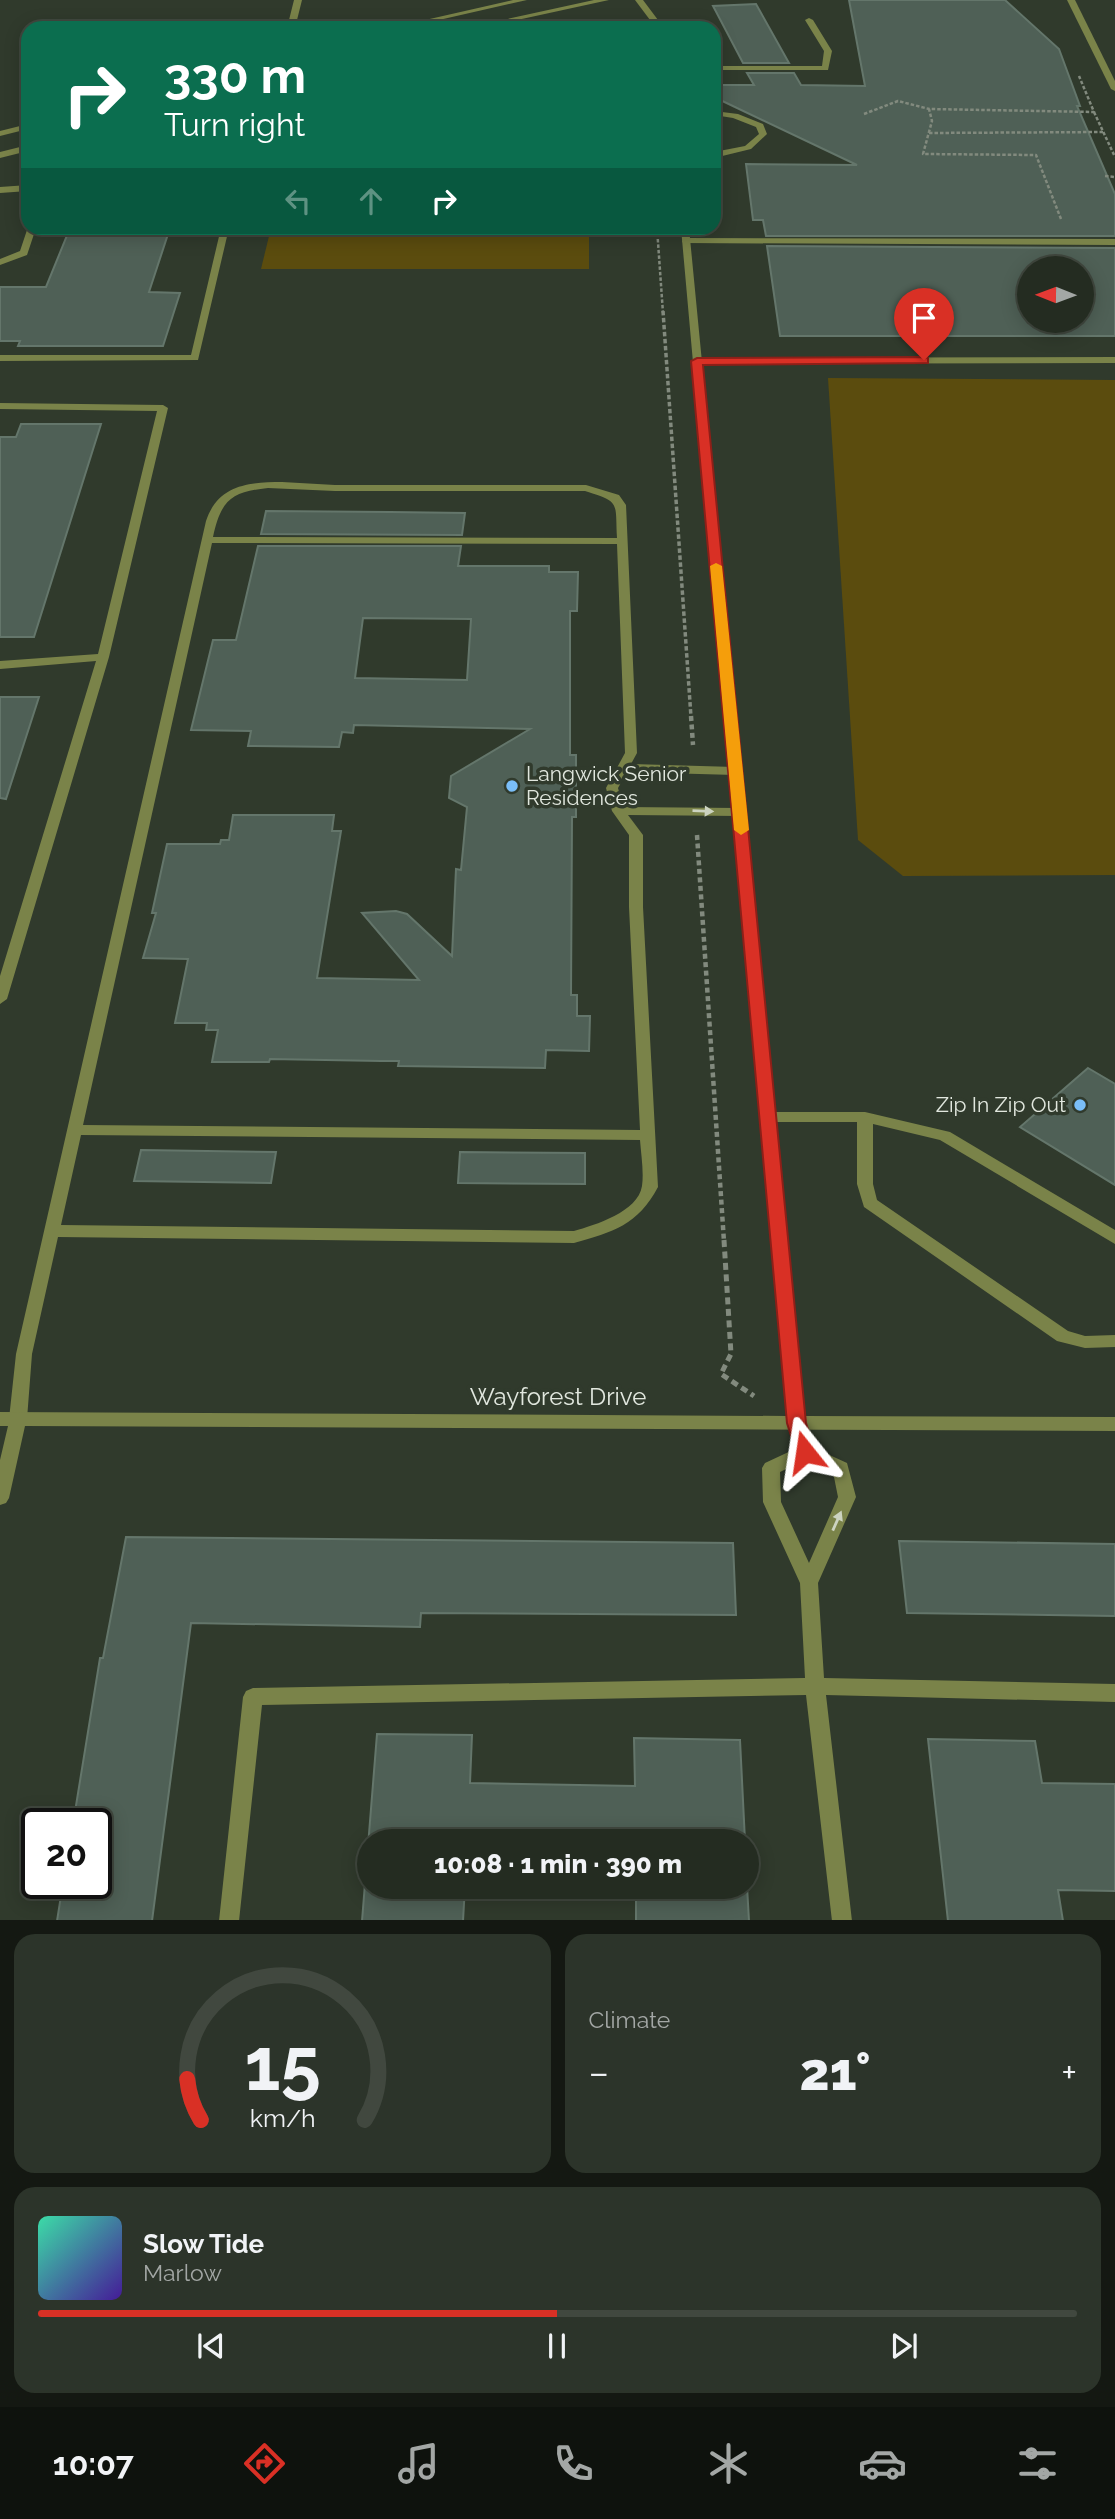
<!DOCTYPE html>
<html lang="en">
<head>
<meta charset="utf-8">
<style>
  :root { --surface:#242c21; --page:#2c342a; --text:#f1f3f6; --muted:#a3a7a5; --line:#41483f; --accent:#d93025 }
  body { margin:0; font-family:Raleway,sans-serif; background:var(--page); color:var(--text); height:100vh; display:flex; flex-direction:column; font-size:26px; white-space:nowrap }
  * { box-sizing:border-box; margin:0 }
  p { font-size:23px; color:var(--muted) }
  .icon { flex:none; width:38px; height:38px; fill:none; stroke:currentColor; stroke-width:2; stroke-linecap:round; stroke-linejoin:round }
  .map { position:relative; height:1920px; overflow:hidden }
  .panel { display:flex; flex-direction:column; gap:14px; padding:14px; background:#141812; flex:1 }
  .panel>* { flex:none }
  .banner { position:absolute; left:21px; top:21px; width:700px; height:214px; border-radius:21px; box-shadow:0 4px 18px #0003,0 0 0 2px var(--line); background:#0b6e4f; color:#fff; overflow:hidden }
  .needle { width:46px; rotate:271deg }
  .tools { position:absolute; left:1017px; top:256px; display:grid; gap:14px }
  .tools a { display:grid; place-items:center; width:77px; height:77px; border-radius:50%; background:var(--surface); box-shadow:0 4px 18px #0003,0 0 0 2px var(--line); font-size:35px }
  .speed { position:absolute; left:21px; top:1808px; display:flex; gap:14px; font-size:35px; font-weight:700; text-align:center }
  .speed>* { display:grid; place-content:center; width:91px; height:91px; border-radius:50%; background:var(--surface); box-shadow:0 4px 18px #0003,0 0 0 2px var(--line); line-height:1 }
  .speed .limit { border:4px solid #111; border-radius:10px; background:#fff; color:#111 }
  .pin { position:absolute; display:grid; place-items:center; width:60px; height:60px; color:#fff; margin:-72px -30px; border-radius:50% 50% 50% 0; rotate:-45deg; box-shadow:0 0 7px #0007 }
  .pin .icon { rotate:45deg }
  .me { position:absolute; width:77px; margin:-38px; rotate:345deg; stroke-linejoin:round; filter:drop-shadow(0 0 5px #0008) }
  .turn { display:flex; align-items:center; gap:24px; height:147px; padding:0 28px; font-size:32px }
  .turn .icon { width:91px; height:91px; stroke-width:2.5 }
  .turn b { display:block; font-size:49px; line-height:60px }
  .lanes { display:flex; align-items:center; height:66px; padding:0 28px; background:#0003; justify-content:center; gap:35px; direction:ltr }
  .lanes .off { opacity:.35 }
  .big { font-size:52px; font-weight:800; line-height:1.1 }
  .panel .tile { flex:1; display:flex; flex-direction:column; justify-content:center; gap:10px; min-width:0; padding:0 24px; border-radius:21px; background:var(--page) }
  .panel .dial { align-items:center; gap:0 }
  .dial svg { height:182px; overflow:visible; fill:none; stroke:var(--line); stroke-width:7; stroke-linecap:round; text-anchor:middle }
  .dial text { fill:var(--text); stroke:none }
  .song { display:flex; align-items:center; gap:21px }
  .cover { width:84px; height:84px; border-radius:10px; background:linear-gradient(135deg,hsl(160 70% 55%),hsl(260 70% 35%)) }
  .played { height:7px; border-radius:4px; background:linear-gradient(90deg,var(--accent) 50%,var(--line) 50%) }
  .keys { display:flex; justify-content:space-around; direction:ltr }
  .heat { display:flex; justify-content:space-between; align-items:center; font-size:38px; direction:ltr }
  .panel .tiles { flex:1; display:grid; gap:14px; grid-template-columns:1fr 1fr }
  .tile:last-child { grid-column:span 2 }
  .trip { position:absolute; left:357px; top:1829px; width:402px; height:70px; border-radius:35px; background:var(--surface); box-shadow:0 4px 18px #0003,0 0 0 2px var(--line); font-weight:800; line-height:70px; text-align:center }
  .dock { display:flex; height:112px; justify-content:space-around; align-items:center; background:#0e120d; color:var(--muted) }
  .dock .icon { width:49px; height:49px }
  .dock .selected { color:var(--accent) }
  .dock b { font-size:32px; color:var(--text) }
  .map>svg:first-child { display:block }
  .green { fill:#5b4c0e }
  .building { fill:#4f6056; stroke:#64766b; stroke-width:2; fill-rule:evenodd }
  .lines { fill:none; stroke-linecap:round; stroke-linejoin:round }
  .path-far3 { stroke:#828a7e; stroke-width:2.5; stroke-dasharray:3.5 2; stroke-linecap:butt }
  .path-far2 { stroke:#828a7e; stroke-width:3.5; stroke-dasharray:4.5 2.5; stroke-linecap:butt }
  .path-far1 { stroke:#828a7e; stroke-width:4.5; stroke-dasharray:5 3.5; stroke-linecap:butt }
  .path { stroke:#828a7e; stroke-width:5; stroke-dasharray:7 4.5; stroke-linecap:butt }
  .service { fill:#7a8349; fill-rule:evenodd }
  .tertiary { fill:#7a8349; fill-rule:evenodd }
  .oneway { fill:#ccd3c0 }
  .route { fill:#d93025; stroke:#8d1f18; stroke-width:2 }
  .slow { fill:#f59e0b }
  .poi-dot { fill:#7abef8; stroke:#303a2c; stroke-width:2.5 }
  .labels { text-anchor:middle; stroke-width:7; stroke-linejoin:round; paint-order:stroke }
  .poi-label { font-size:21px; fill:#e1e7de; stroke:#303a2c; text-anchor:start }
  .near-street-label { font-size:24px; fill:#e1e7de; stroke:#303a2c }
</style>
</head>
<body>
<div class="map">
<svg width="1115" height="1921" viewBox="0 0 1115 1921">
  <rect width="100%" height="100%" fill="#303a2c"/>
  <g class="green">
    <polygon points="271,228 589,228 589,269 261,269"/>
    <polygon points="828,378 1115,380 1115,875 903,876 858,840"/>
  </g>
  <g class="building">
    <polygon points="849,0 1005,0 1059,49 1080,106 1077,106 1115,194 1115,236 766,236 763,220 753,220 746,164 857,165 714,97 714,85 754,85 747,73 794,73 801,85 865,86"/>
    <polygon points="756,4 789,63 743,63 713,6"/>
    <polygon points="70,228 170,228 149,292 180,293 163,346 18,346 20,341 0,341 0,287 46,287"/>
    <path d="M 767,246 L 1115,248 L 1115,336 L 780,336 ZM 1029,268 L 1082,268 L 1082,320 L 1029,320 Z"/>
    <polygon points="21,424 101,424 34,637 0,637 0,437 16,437"/>
    <polygon points="266,511 390,512 465,513 462,535 261,534"/>
    <path d="M 258,546 L 461,546 L 458,566 L 549,566 L 549,572 L 578,572 L 577,611 L 570,611 L 570,755 L 576,755 L 576,817 L 572,817 L 571,995 L 577,995 L 577,1016 L 590,1016 L 589,1051 L 546,1050 L 545,1068 L 398,1066 L 399,1061 L 381,1061 L 270,1059 L 269,1062 L 212,1062 L 218,1030 L 206,1030 L 207,1023 L 175,1023 L 188,959 L 143,958 L 156,913 L 152,913 L 167,844 L 220,844 L 221,840 L 229,840 L 233,815 L 334,815 L 332,831 L 341,831 L 317,978 L 419,980 L 362,913 L 396,911 L 407,914 L 452,956 L 456,869 L 461,870 L 467,807 L 449,798 L 451,776 L 530,729 L 354,725 L 353,733 L 342,732 L 339,747 L 248,746 L 251,731 L 191,730 L 213,640 L 236,640 ZM 363,618 L 471,619 L 467,680 L 355,678 Z"/>
    <polygon points="0,697 39,697 6,799 0,798"/>
    <polygon points="1088,1068 1115,1084 1115,1185 1020,1127"/>
    <polygon points="141,1150 276,1152 271,1183 134,1181"/>
    <polygon points="460,1152 585,1153 585,1184 458,1183"/>
    <polygon points="126,1537 733,1543 736,1615 421,1613 420,1627 191,1623 152,1921 57,1921 63,1883 96,1883 96,1824 73,1824 100,1658 103,1658"/>
    <polygon points="899,1541 1115,1544 1115,1616 907,1613"/>
    <polygon points="377,1734 472,1735 470,1783 635,1786 634,1738 740,1740 745,1841 369,1841 369,1886 465,1886 463,1921 362,1921"/>
    <polygon points="928,1739 1035,1741 1042,1783 1115,1784 1115,1891 1058,1890 1063,1921 948,1921"/>
    <polygon points="475,1886 747,1886 749,1921 636,1921 636,1889"/>
  </g>
  <g class="lines">
    <g class="path-far3">
      <polyline points="597,25 610,28"/>
      <polyline points="1094,112 1115,157"/>
      <polyline points="864,114 898,101 929,109"/>
      <polyline points="929,133 1103,132"/>
      <polyline points="1105,176 1115,177"/>
      <polyline points="1061,219 1036,155 923,154 932,121 929,109 1094,112 1079,76"/>
      <polyline points="657,228 663,313"/>
    </g>
    <polyline class="path-far2" points="663,311 691,717"/>
    <g class="path-far1">
      <polyline points="691,716 693,745"/>
      <polyline points="697,835 724,1242"/>
    </g>
    <polyline class="path" points="724,1240 731,1354 721,1374 754,1396"/>
    <g class="service">
      <polygon points="294,0 302,0 295,28 287,28"/>
      <polygon points="1067,0 1075,0 1115,81 1115,91 1111,89"/>
      <polygon points="809,18 813,20 832,51 828,70 714,70 714,66 822,66 824,51 805,20"/>
      <polygon points="217,26 234,26 238,28 213,28"/>
      <polygon points="714,111 738,114 763,124 767,134 751,149 714,158 714,152 745,146 759,134 756,127 733,118 714,115"/>
      <polygon points="28,185 28,191 0,193 0,187"/>
      <polygon points="28,227 36,228 27,255 0,265 0,259 20,251"/>
      <polygon points="221,228 229,228 198,360 0,361 0,355 191,355"/>
      <polygon points="686,238 1115,239 1115,245 683,243 682,241"/>
      <polygon points="1115,357 1115,363 697,364 692,361 697,358"/>
      <polygon points="0,403 163,405 168,408 109,657 7,999 0,1004 0,976 96,661 0,669 0,661 98,654 157,411 0,409"/>
      <path d="M 282,482 L 335,485 L 586,485 L 619,495 L 626,505 L 637,753 L 631,764 L 735,767 L 741,771 L 735,775 L 627,772 L 618,788 L 623,807 L 739,808 L 745,812 L 739,816 L 628,815 L 643,835 L 643,907 L 658,1187 C 638,1225 613,1232 574,1243 L 58,1237 L 32,1354 L 27,1419 L 24,1424 L 18,1426 L 12,1424 L 9,1419 L 16,1354 L 206,521 C 218,485 248,482 282,482 ZM 268,488 L 335,491 L 585,491 C 621,502 615,502 617,538 L 213,537 C 221,500 231,492 268,488 ZM 212,543 L 617,544 L 625,753 L 606,788 L 612,811 L 629,835 L 629,907 L 640,1130 L 83,1125 ZM 81,1135 L 640,1140 C 641,1154 644,1172 642,1186 C 638,1212 595,1225 574,1231 L 61,1225 Z"/>
      <polygon points="768,1112 865,1112 950,1132 1115,1230 1115,1244 940,1140 873,1124 873,1184 877,1200 1068,1331 1085,1336 1115,1335 1115,1347 1085,1348 1057,1341 864,1207 857,1184 857,1122 768,1122 763,1121 760,1117 763,1113"/>
      <path d="M 796,1416 L 802,1418 L 812,1447 L 847,1463 L 856,1497 L 818,1583 L 824,1678 L 1115,1684 L 1115,1702 L 826,1695 L 852,1921 L 832,1921 L 806,1695 L 262,1705 L 239,1921 L 219,1921 L 243,1697 L 246,1691 L 253,1688 L 805,1678 L 800,1583 L 763,1502 L 762,1468 L 765,1463 L 795,1449 L 787,1423 L 790,1418 ZM 805,1460 L 833,1472 L 838,1497 L 809,1563 L 781,1502 L 780,1472 Z"/>
    </g>
    <g class="tertiary">
      <polygon points="513,0 527,0 404,28 390,28"/>
      <polygon points="594,0 609,0 481,28 466,28"/>
      <polygon points="635,0 643,0 664,28 656,28"/>
      <polygon points="28,124 28,129 0,136 0,131"/>
      <polygon points="28,145 28,151 0,158 0,152"/>
      <polygon points="681,228 689,228 804,1416 1115,1417 1115,1431 25,1426 9,1498 6,1503 0,1505 0,1460 8,1426 0,1426 0,1412 787,1416"/>
    </g>
  </g>
  <defs><path id="oneway-solid" d="M-6-.8H1V-3.2L6.5 0L1 3.2V.8H-6Z" transform="scale(1.75)"/></defs>
  <g class="oneway">
    <use href="#oneway-solid" transform="translate(703 811) rotate(2)"/>
    <use href="#oneway-solid" transform="translate(837 1521) rotate(-66)"/>
  </g>
  <polygon class="route" points="924,357 928,358 928,363 703,365 806,1423 815,1452 812,1458 805,1460 798,1458 787,1423 691,361 697,358"/>
  <polygon class="slow" points="716,563 722,566 749,830 741,835 734,830 710,566"/>
  <g class="poi-dot">
    <circle cx="512" cy="786" r="7"/>
    <circle cx="1080" cy="1105" r="7"/>
  </g>
  <g class="labels">
    <g class="poi-label">
      <text x="526" y="781">Langwick Senior<tspan x="526" dy="24">Residences</tspan></text>
      <text x="1066" y="1112" text-anchor="end">Zip In Zip Out</text>
    </g>
    <g class="near-street-label">
      <text x="558" y="1405">Wayforest Drive</text>
    </g>
  </g>
</svg>
<div class="tools">
<a><svg class="needle" viewBox="-14 -14 28 28"><path d="M0-13l5 13h-10z" fill="#e53935"/><path d="M0 13l5-13h-10z" fill="#a3a7a5"/></svg></a>
</div>
<div class="speed"><div class="limit">20</div></div>
<div class="pin" style="left:924px;top:360px;background:#d93025"><svg class="icon" aria-label="arrive" viewBox="0 0 24 24"><path d="M6 21V4h12l-3 4 3 4H6"/></svg></div>
<svg class="me" style="left:805px;top:1452px" viewBox="-20 -20 40 40"><path d="M0-17L14 15 0 8-14 15z" fill="#d93025" stroke="#fff" stroke-width="4"/></svg>
<div class="trip">10:08 · 1 min · 390 m</div>
<div class="banner">
<div class="turn"><svg class="icon" aria-label="right" viewBox="0 0 24 24"><path d="M7 20v-9h11M14 6l5 5-5 5"/></svg><div><b>330 m</b>Turn right</div></div>
<div class="lanes"><svg class="icon off" aria-label="left" viewBox="0 0 24 24"><path d="M17 20v-9H6M10 6l-5 5 5 5"/></svg><svg class="icon off" aria-label="ahead" viewBox="0 0 24 24"><path d="M12 20V5M6 11l6-6 6 6"/></svg><svg class="icon" aria-label="right" viewBox="0 0 24 24"><path d="M7 20v-9h11M14 6l5 5-5 5"/></svg></div>
</div>
</div>
<section class="panel">
<div class="tiles">
<div class="tile dial"><svg viewBox="0 0 100 80">
<path d="M14 69A42 42 0 1 1 86 69"/>
<path d="M14 69A42 42 0 0 1 8 51" stroke="#d93025"/>
<text x="50" y="56" font-size="32" font-weight="700">15</text>
<text x="50" y="72" font-size="11">km/h</text>
</svg></div>
<div class="tile"><p>Climate</p>
<div class="heat"><a>−</a><b class="big">21°</b><a>+</a></div>
</div>
<div class="tile">
<div class="song"><i class="cover"></i><div><b>Slow Tide</b><p>Marlow</p></div></div>
<div class="played"></div>
<div class="keys"><svg class="icon" aria-label="previous" viewBox="0 0 24 24"><path d="M18 5L8 12l10 7zM5 5v14"/></svg><svg class="icon" aria-label="pause" viewBox="0 0 24 24"><path d="M8 5v14M16 5v14"/></svg><svg class="icon" aria-label="next" viewBox="0 0 24 24"><path d="M6 5l10 7-10 7zM19 5v14"/></svg></div>
</div>
</div>
</section>
<nav class="dock">
<b>10:07</b>
<svg class="icon selected" aria-label="directions" viewBox="0 0 24 24"><path d="M12 3l9 9-9 9-9-9zM9 14v-3h6M13 9l2 2-2 2"/></svg>
<svg class="icon" aria-label="music" viewBox="0 0 24 24"><path d="M9 18V5l10-2v13"/><circle cx="6" cy="18" r="3"/><circle cx="16" cy="16" r="3"/></svg>
<svg class="icon" aria-label="phone" viewBox="0 0 24 24"><path d="M5 4h4l2 5-3 2q2 4 5 5l2-3 5 2v4C11 20 4 13 5 4z"/></svg>
<svg class="icon" aria-label="climate" viewBox="0 0 24 24"><path d="M12 3v18M4 7l16 10M4 17L20 7"/></svg>
<svg class="icon" aria-label="car" viewBox="0 0 24 24"><path d="M5 17H2v-5l4-1 3-4h7l3 4 3 1v5h-3M9 17h6M6 11h13"/><circle cx="7" cy="17" r="2"/><circle cx="17" cy="17" r="2"/></svg>
<svg class="icon" aria-label="filters" viewBox="0 0 24 24"><path d="M4 7h16M4 17h16"/><circle cx="9" cy="7" r="2"/><circle cx="15" cy="17" r="2"/></svg>
</nav>
</body>
</html>
